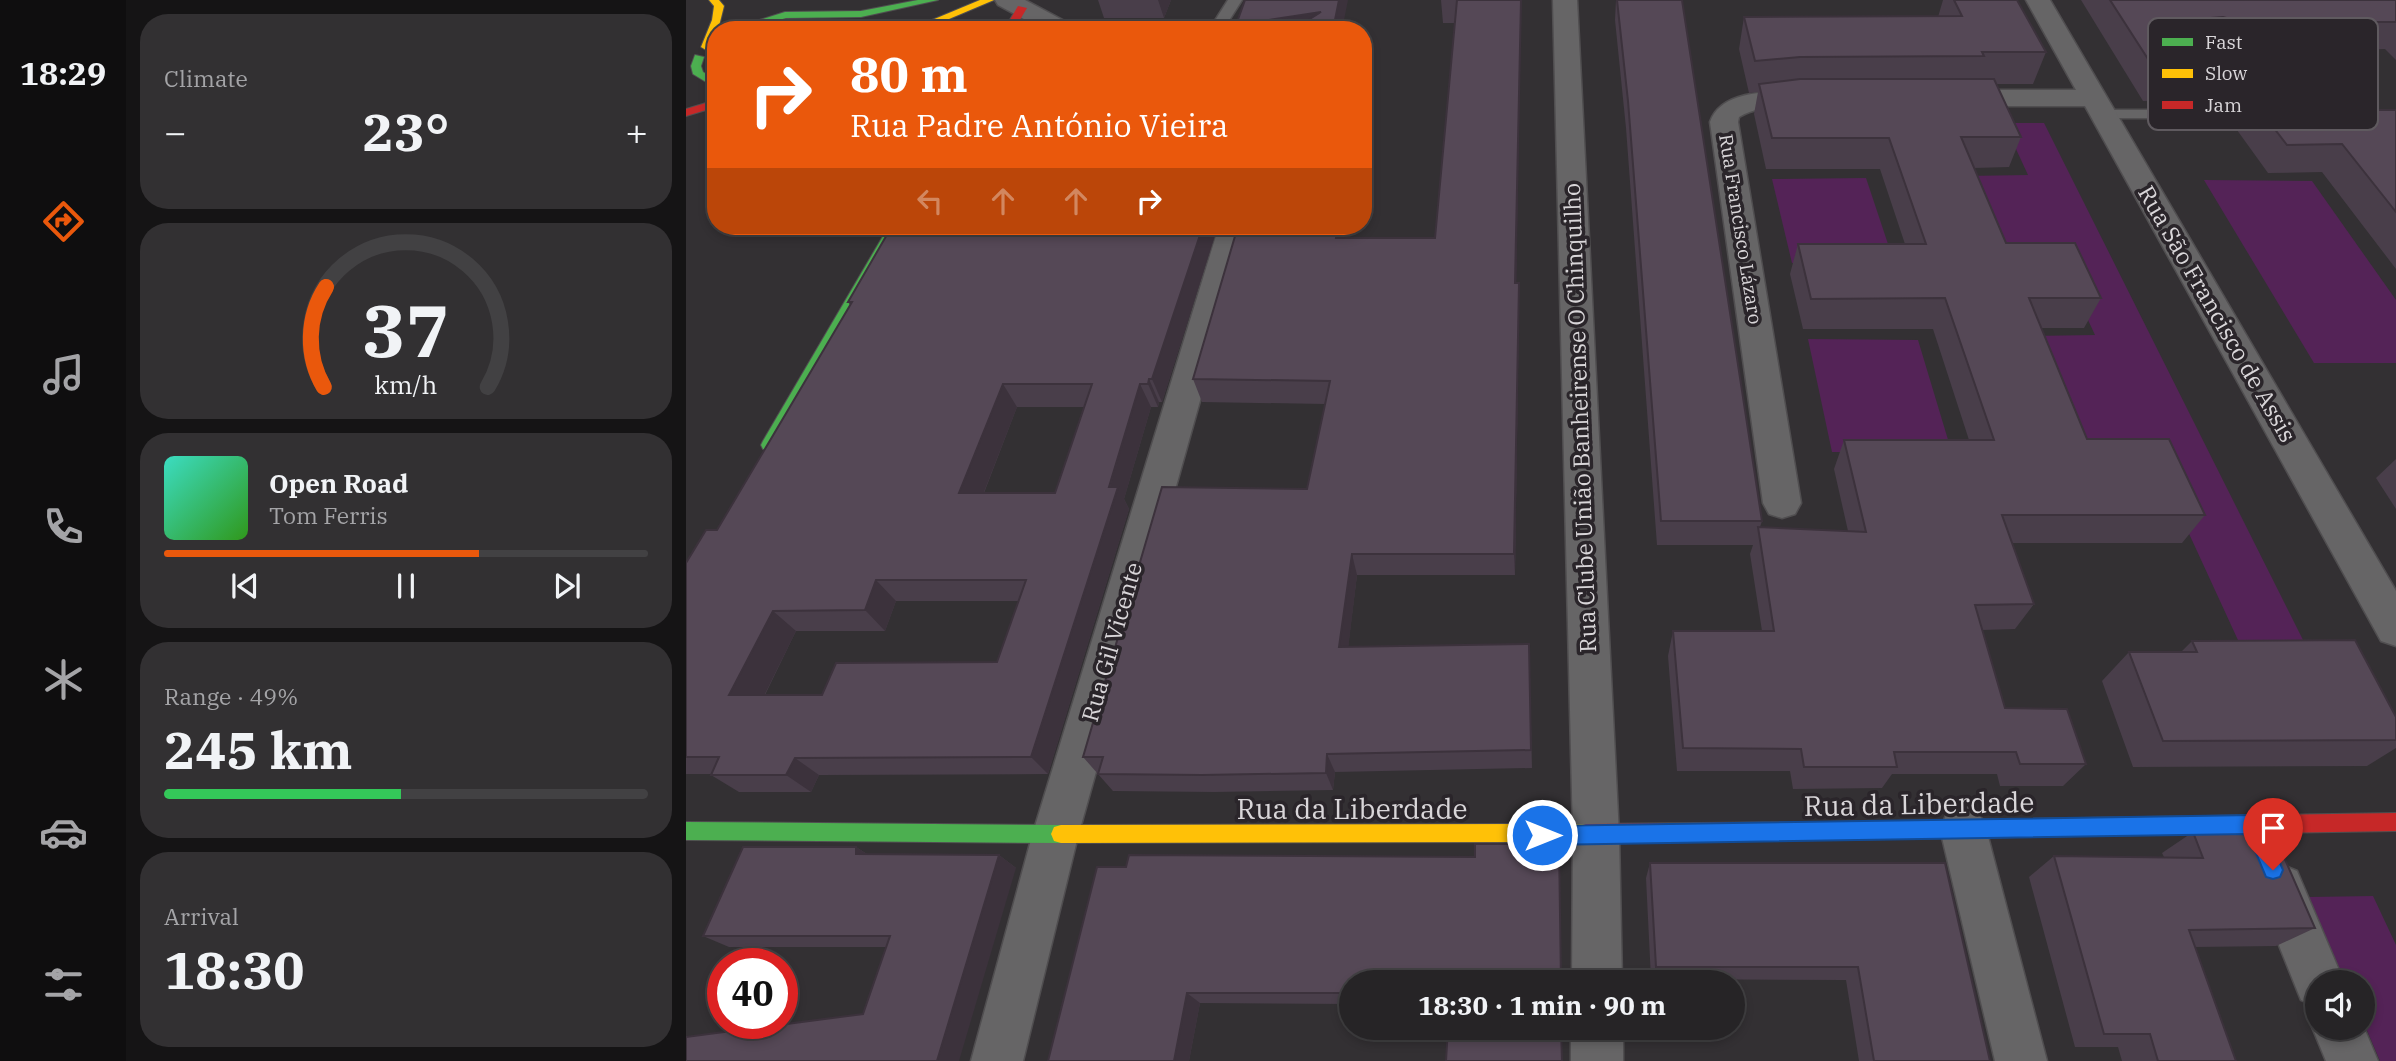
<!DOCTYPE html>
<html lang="en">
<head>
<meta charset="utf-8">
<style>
  :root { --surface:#262426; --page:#323032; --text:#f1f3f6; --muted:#a4a4a7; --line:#424143; --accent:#ea580c }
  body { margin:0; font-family:"IBM Plex Serif",serif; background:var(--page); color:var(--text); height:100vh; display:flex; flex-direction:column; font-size:26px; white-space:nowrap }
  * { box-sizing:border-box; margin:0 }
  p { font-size:23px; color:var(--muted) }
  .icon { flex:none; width:38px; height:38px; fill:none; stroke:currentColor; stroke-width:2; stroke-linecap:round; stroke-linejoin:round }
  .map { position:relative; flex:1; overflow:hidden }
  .panel { display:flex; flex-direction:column; gap:14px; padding:14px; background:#151415; width:560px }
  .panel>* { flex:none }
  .guide { position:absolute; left:21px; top:21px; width:665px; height:214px; border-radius:28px; box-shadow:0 4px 10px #0003,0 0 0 2px var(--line); background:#ea580c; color:#fff; overflow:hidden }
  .tools { position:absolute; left:1619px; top:970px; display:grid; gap:14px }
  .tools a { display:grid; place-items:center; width:70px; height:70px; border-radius:50%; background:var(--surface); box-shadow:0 4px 10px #0003,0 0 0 2px var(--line); font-size:35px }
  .speed { position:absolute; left:21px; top:948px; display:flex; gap:14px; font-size:35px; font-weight:700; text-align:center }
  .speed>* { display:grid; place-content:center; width:91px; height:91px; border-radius:50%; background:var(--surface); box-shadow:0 4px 10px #0003,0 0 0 2px var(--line); line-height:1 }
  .speed .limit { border:10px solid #d22; background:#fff; color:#111 }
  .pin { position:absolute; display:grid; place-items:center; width:60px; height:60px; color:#fff; margin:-72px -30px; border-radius:50% 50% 50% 0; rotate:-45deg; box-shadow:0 0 7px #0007 }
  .pin .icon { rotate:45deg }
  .me { position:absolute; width:77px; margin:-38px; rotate:90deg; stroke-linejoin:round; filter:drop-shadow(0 0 5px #0008) }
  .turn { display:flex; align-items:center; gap:24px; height:147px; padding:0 28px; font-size:32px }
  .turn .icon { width:91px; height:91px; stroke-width:2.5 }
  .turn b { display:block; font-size:49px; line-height:60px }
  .lanes { display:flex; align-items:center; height:66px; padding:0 28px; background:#0003; justify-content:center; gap:35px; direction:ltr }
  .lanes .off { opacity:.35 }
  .big { font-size:52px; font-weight:700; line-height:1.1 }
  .panel .card { flex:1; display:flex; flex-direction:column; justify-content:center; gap:10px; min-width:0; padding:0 24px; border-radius:28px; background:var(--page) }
  .panel .dial { align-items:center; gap:0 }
  .dial svg { height:182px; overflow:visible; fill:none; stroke:var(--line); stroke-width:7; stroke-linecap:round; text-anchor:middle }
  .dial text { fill:var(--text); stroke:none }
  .song { display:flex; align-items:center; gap:21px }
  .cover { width:84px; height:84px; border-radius:10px; background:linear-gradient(135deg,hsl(170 70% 55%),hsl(110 70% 35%)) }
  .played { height:7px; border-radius:4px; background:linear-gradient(90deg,var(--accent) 65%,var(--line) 65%) }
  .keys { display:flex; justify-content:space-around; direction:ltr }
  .heat { display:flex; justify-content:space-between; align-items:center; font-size:38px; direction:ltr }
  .charge { height:10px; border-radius:5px; background:linear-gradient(90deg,#34c759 49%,var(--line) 0) }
  .trip { position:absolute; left:653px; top:970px; width:406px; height:70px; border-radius:35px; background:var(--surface); box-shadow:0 4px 10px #0003,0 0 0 2px var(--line); font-weight:700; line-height:70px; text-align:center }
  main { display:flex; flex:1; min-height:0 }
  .tabs { display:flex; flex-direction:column; width:126px; justify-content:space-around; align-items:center; background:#0f0e0f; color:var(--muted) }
  .tabs .icon { width:49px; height:49px }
  .tabs .on { color:var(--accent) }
  .tabs b { font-size:32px; color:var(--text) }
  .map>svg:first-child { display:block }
  .green { fill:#542357 }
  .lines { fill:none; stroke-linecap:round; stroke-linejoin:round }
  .lane-casing { stroke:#504e50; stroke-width:3 }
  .street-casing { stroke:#504e50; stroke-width:3 }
  .fast-casing { stroke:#504e50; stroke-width:2 }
  .slow-casing { stroke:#504e50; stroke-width:2 }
  .jam-casing { stroke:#504e50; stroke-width:2 }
  .lane { fill:#666566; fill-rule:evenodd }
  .street { fill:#666566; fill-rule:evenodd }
  .fast { fill:#4caf50; fill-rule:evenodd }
  .slow { fill:#ffc107; fill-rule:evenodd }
  .jam { fill:#c62828; fill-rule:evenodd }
  .wall { fill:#493e4a; fill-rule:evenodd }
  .shaded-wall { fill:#3c323c }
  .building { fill:#554856; stroke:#3c323c; stroke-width:2; fill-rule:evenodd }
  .route { fill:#1a73e8; stroke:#114b97; stroke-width:2 }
  .labels { text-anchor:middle; stroke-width:7; stroke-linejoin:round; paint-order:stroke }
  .far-street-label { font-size:19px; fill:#d9d6d9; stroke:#2a252a }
  .street-label { font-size:23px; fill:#d9d6d9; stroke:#2a252a }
  .near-street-label { font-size:28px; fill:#d9d6d9; stroke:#2a252a }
  .key { fill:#2a252a; stroke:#5f5a5f; stroke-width:2 }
  .key-label { font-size:19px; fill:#d9d6d9 }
</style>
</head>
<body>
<main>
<nav class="tabs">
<b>18:29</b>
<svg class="icon on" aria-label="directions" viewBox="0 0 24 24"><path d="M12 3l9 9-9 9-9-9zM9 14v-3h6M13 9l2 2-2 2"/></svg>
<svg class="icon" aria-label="music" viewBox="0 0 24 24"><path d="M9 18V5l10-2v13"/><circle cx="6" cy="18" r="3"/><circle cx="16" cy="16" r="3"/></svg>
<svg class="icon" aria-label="phone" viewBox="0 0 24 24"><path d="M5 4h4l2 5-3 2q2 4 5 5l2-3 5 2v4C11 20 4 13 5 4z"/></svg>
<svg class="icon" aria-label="climate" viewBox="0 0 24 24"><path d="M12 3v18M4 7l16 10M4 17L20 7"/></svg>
<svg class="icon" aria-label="car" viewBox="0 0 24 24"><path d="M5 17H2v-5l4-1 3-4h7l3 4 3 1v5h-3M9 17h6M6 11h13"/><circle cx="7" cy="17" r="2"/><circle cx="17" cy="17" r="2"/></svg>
<svg class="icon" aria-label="filters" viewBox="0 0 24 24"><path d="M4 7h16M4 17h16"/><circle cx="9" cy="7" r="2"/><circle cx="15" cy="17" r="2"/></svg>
</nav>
<section class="panel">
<div class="card"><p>Climate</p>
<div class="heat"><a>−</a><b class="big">23°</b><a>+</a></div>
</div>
<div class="card dial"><svg viewBox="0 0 100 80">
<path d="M14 69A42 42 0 1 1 86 69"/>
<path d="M14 69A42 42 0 0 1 15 25" stroke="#ea580c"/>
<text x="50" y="56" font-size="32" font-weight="700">37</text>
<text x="50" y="72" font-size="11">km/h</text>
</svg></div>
<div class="card">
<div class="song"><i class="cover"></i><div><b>Open Road</b><p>Tom Ferris</p></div></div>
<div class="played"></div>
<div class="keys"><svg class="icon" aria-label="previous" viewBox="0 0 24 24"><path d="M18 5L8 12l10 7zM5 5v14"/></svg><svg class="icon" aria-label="pause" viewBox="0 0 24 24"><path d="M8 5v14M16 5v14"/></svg><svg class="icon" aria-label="next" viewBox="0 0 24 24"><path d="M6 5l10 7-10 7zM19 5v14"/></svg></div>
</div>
<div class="card"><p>Range · 49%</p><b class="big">245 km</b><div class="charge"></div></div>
<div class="card"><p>Arrival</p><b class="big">18:30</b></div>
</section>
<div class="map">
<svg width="1710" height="1061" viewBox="0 0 1710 1061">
  <rect width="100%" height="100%" fill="#333033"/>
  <g class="green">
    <polygon points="1318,123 1358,123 1629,664 1563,664 1465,451 1387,451 1341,336 1409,335 1375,262 1314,261 1280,176 1342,175"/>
    <polygon points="1180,178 1208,262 1106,263 1086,179"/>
    <polygon points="1518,180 1626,181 1710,300 1710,363 1628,363"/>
    <polygon points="1122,339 1232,340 1266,453 1146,452"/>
    <polygon points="1687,896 1710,945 1710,1061 1694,1061 1677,1021 1676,982 1659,982 1623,897"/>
  </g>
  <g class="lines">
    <defs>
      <g id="lane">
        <polygon points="542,0 556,0 537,30 523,30"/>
        <polygon points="1527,54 1532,55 1572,115 1570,118 1417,118 1410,114 1417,110 1555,110 1520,58"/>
      </g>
      <g id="street">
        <polygon points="309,0 339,0 386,25 389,30 358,30 312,5"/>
        <polygon points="867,0 891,0 933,835 936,982 886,982 887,835"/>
        <polygon points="1340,0 1364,0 1710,591 1710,646 1695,641 1399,106 1263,106 1254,104 1250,98 1254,92 1263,90 1390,90"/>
        <path d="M 1123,91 L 1132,93 L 1136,99 L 1132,105 C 1106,111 1078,102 1053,117 L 1052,122 L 1115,503 L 1109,514 L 1096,518 L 1083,514 L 1077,503 L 1024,122 C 1036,87 1092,92 1123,91 Z"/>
        <polygon points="533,226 563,226 392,836 337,1061 285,1061 346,836"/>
        <polygon points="1277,806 1293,813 1300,829 1361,1061 1309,1061 1254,829 1261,813"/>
        <polygon points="1594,864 1611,871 1658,982 1631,982 1631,1007 1615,1000 1570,888 1577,871"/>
        <polygon points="1631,1015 1631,1027 1676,1027 1676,1023 1692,1061 1640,1061 1626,1027"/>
        <rect x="885" y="1027" width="52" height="34"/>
      </g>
      <g id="fast">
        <polygon points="232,0 252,0 175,17 100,18 59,30 42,30 99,12 175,11"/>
        <polygon points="9,55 18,57 15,66 17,72 30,80 30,88 7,74 5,66"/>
        <polygon points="203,226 215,226 87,449 77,449 75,445 77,441"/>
        <polygon points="1519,816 1526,818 1529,825 1526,832 1519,834 1136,840 1129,838 1126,831 1129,824 1136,822"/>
        <polygon points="0,822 375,825 382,827 385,834 382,841 375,843 0,840"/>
      </g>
      <g id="slow">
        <polygon points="23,0 33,0 38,6 32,30 30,30 25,47 20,50 15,47 26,20 28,6"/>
        <polygon points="294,0 308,0 237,30 222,30"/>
        <polygon points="900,824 907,826 910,833 907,840 900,842 375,843 368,841 365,834 368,827 375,825"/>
      </g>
      <g id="jam">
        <polygon points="332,6 341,8 328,30 318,30"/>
        <polygon points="30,100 30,107 0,116 0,109"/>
        <polygon points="1710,813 1710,831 1519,834 1512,832 1509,825 1512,818 1519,816"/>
        <polygon points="1136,822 1143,824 1146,831 1143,838 1136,840 900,842 893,840 890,833 893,826 900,824"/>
      </g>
    </defs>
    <use href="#lane" class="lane-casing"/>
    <use href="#street" class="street-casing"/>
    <use href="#fast" class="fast-casing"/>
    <use href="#slow" class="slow-casing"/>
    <use href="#jam" class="jam-casing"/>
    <use href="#lane" class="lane"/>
    <use href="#street" class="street"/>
    <use href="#fast" class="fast"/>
    <use href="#slow" class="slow"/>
    <use href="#jam" class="jam"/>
  </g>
  <g class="wall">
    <polygon points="412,0 485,0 478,18 418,18"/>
    <polygon points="755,0 835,0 830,283 833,283 833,307 829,575 671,575 662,647 843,644 846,768 649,772 647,790 528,792 427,791 397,757 621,489 639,404 516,402 507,379 552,226 661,226 659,238 749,238 769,23 757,23"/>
    <polygon points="930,0 996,0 1076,521 1074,527 1162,531 1148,469 1158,440 1283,440 1247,329 1117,329 1104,274 1112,244 1219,244 1194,169 1080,169 1068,114 1072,92 1063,93 1053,49 1058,17 1252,17 1257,0 1331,0 1360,52 1347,84 1310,84 1335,137 1323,167 1288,168 1320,243 1415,298 1398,328 1355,328 1401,439 1519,515 1496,543 1326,543 1348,604 1329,629 1296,630 1319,708 1400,764 1377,786 1314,786 1311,774 1206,774 1196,788 1107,789 1104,771 991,771 982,656 987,631 1076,631 1064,554 1067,545 971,545 940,128 929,20"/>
    <polygon points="1395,0 1710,0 1710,60 1699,49 1667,50 1663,46 1531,47 1548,71 1532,99 1457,101"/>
    <polygon points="1568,102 1651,110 1710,110 1710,269 1636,172 1582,173 1551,130"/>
    <path d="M 206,226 L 532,226 L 476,402 L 473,402 L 472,407 L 465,407 L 438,499 L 443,509 L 362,774 L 133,775 L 125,792 L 53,792 L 25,775 L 25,774 L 0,774 L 0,563 L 31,530 L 164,305 L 162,302 ZM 331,407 L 398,407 L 369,493 L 298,493 ZM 210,601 L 333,601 L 311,662 L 136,695 L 79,695 L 110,631 L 199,631 Z"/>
    <polygon points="1710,459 1710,509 1690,478"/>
    <polygon points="1506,641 1710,717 1710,748 1681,766 1447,767 1416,681 1443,652 1495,652"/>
    <polygon points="1507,832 1629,928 1590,946 1509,947 1550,1061 1436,1061 1432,1047 1389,1047 1343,877 1368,856 1478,857 1476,853"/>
    <polygon points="873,844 665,982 665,1004 514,1003 503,1061 362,1061 440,867 789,857"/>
    <polygon points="170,847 181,854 313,855 330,868 200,947 43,947 17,936"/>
    <polygon points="964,863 1259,863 1304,1061 1173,1061 1160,980 965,979 960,878"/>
  </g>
  <g class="shaded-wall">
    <polygon points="472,0 485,0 478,18"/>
    <polygon points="653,0 662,0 656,30 647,30"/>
    <polygon points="835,0 835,23 830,307 829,283"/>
    <polygon points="635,12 638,30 551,30 550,25"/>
    <polygon points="517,226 532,226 476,402 466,379"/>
    <polygon points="652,226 661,226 654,262 650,238"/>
    <polygon points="833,283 833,307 829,575 828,554"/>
    <polygon points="463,379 473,402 472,407 462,384"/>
    <polygon points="317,384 331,407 289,515 273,493"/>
    <polygon points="454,384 465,407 438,499 443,509 362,774 345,757"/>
    <polygon points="666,554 671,575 660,667 653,647"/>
    <polygon points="190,580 210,601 199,631 179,610"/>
    <polygon points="87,611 110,631 69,714 43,695"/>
    <polygon points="641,754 649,772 647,790 640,773"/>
    <polygon points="109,758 133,775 125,792 100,775"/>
    <polygon points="170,847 190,860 170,854"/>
    <polygon points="313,855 330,868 273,1061 251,1061"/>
    <polygon points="501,993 514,1003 503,1061 488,1061"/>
  </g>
  <g class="building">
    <polygon points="559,0 653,0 647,30 606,30 635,12 550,25"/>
    <polygon points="771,0 835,0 829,283 833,283 828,554 666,554 653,647 843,644 845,750 641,754 640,773 516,775 412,774 417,757 397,757 476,487 621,489 644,381 507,379 552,226 652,226 650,238 749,238"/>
    <polygon points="931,0 996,0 1076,521 975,521 942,101"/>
    <polygon points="1268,0 1331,0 1360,52 1296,52 1298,56 1114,57 1069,61 1058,17 1276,16"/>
    <polygon points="1424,0 1710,0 1710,22 1685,22 1681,18 1544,19 1537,17 1511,19 1548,71 1471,73"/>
    <polygon points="347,25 347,30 334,30"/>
    <polygon points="1114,79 1308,79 1335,137 1275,137 1320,243 1389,243 1415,298 1343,298 1401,439 1483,439 1519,515 1316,515 1348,604 1289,605 1319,708 1381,709 1400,764 1334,764 1330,752 1208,752 1211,767 1118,767 1115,749 997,748 987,631 1088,631 1072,527 1180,532 1158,440 1308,440 1259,298 1125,299 1112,244 1240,244 1203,138 1086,138 1073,84"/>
    <polygon points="1568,102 1644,102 1651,110 1710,110 1710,212 1656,144 1601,145"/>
    <path d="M 206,226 L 517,226 L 466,379 L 463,379 L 462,384 L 454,384 L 423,487 L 432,487 L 345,757 L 109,758 L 100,775 L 25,775 L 33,757 L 0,757 L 0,563 L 20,530 L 31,530 L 166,302 L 162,302 ZM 317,384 L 406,384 L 369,493 L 273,493 ZM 190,580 L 340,580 L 311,662 L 150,663 L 136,695 L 43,695 L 87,611 L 179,610 Z"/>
    <polygon points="1669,640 1710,717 1710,740 1477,741 1443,652 1511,652 1506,641"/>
    <polygon points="1507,832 1587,832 1629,928 1503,930 1550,1061 1472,1061 1464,1034 1418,1034 1368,856 1517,858"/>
    <polygon points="789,844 873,844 875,982 665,982 665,993 501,993 488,1061 362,1061 411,867 440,867 443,855 789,857"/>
    <polygon points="57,847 170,847 170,854 313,855 251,1061 0,1061 0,1037 177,1014 204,936 17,936"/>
    <polygon points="964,863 1259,863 1304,1061 1188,1061 1172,967 970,967"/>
    <polygon points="762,1027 875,1027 876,1061 760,1061"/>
  </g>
  <polygon class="route" points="1568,815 1575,818 1597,870 1594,877 1587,879 1580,877 1562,834 856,845 849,842 847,835 849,828 856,826"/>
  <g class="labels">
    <g class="far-street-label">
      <text transform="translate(1055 229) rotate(81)" y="7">Rua Francisco Lázaro</text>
    </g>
    <g class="street-label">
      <text transform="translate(1531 314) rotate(60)" y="8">Rua São Francisco de Assis</text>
      <text transform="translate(894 418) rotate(-92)" y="8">Rua Clube União Banheirense O Chinquilho</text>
      <text transform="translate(426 642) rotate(-74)" y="8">Rua Gil Vicente</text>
    </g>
    <g class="near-street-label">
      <text transform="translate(1233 804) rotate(-1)" y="10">Rua da Liberdade</text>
      <text x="666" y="819">Rua da Liberdade</text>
    </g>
  </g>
  <rect x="1462" y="18" width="230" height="112" rx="10" class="key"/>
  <rect x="1476" y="38" width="31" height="8" fill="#4caf50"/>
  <rect x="1476" y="69" width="31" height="9" fill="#ffc107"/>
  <rect x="1476" y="101" width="31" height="8" fill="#c62828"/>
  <g class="key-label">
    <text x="1519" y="49">Fast</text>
    <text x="1519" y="80">Slow</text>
    <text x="1519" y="112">Jam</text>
  </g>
</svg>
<div class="tools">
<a><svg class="icon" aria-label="sound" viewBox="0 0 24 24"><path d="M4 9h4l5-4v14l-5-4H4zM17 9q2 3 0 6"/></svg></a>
</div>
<div class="speed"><div class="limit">40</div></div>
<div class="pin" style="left:1587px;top:870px;background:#d93025"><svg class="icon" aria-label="arrive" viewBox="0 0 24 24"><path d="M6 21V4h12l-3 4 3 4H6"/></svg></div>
<svg class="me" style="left:856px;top:835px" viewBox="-20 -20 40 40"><circle r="17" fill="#1a73e8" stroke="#fff" stroke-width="3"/><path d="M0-11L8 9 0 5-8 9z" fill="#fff"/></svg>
<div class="trip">18:30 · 1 min · 90 m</div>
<div class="guide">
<div class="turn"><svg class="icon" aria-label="right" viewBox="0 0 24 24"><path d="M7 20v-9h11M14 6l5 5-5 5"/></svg><div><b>80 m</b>Rua Padre António Vieira</div></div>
<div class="lanes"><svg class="icon off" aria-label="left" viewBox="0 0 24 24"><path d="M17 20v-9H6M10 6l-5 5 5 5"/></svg><svg class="icon off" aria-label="ahead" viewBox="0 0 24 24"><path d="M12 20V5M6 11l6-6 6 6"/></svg><svg class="icon off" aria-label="ahead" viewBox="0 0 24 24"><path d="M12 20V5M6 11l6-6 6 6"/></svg><svg class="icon" aria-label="right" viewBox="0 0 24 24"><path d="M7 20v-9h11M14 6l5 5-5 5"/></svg></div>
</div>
</div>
</main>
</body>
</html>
